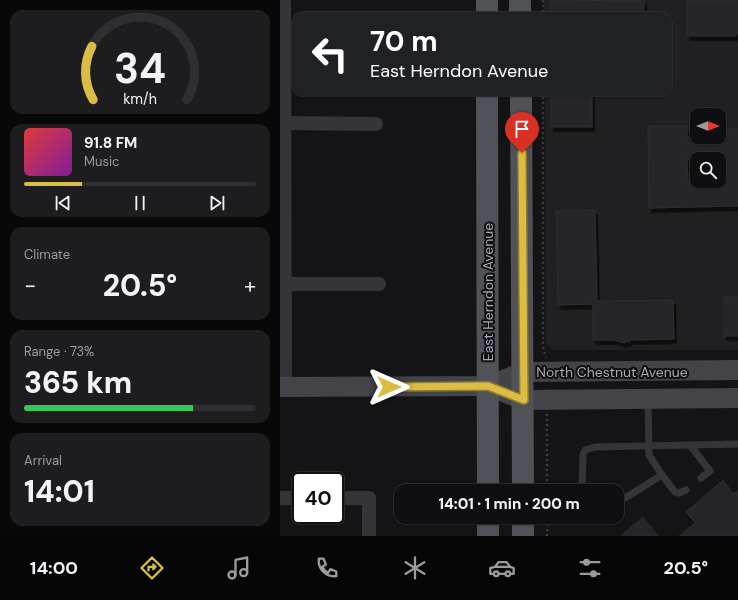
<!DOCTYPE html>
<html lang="en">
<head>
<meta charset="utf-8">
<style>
  :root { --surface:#0f0e10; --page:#1d1c1e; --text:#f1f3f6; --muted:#9b9c9f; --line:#2f2e30; --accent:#dbbd45 }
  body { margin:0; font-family:"DM Sans",sans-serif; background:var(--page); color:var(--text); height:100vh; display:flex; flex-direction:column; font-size:15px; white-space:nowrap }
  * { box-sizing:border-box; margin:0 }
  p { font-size:13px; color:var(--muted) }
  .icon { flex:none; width:22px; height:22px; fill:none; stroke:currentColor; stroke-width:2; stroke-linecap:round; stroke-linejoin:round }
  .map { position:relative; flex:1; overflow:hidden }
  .details { display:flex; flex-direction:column; gap:10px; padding:10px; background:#080809; width:280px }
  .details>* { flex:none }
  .banner { position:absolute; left:12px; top:12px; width:380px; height:84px; border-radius:12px; box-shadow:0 1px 3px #0004,0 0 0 1px var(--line); background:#202124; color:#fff; overflow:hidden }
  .needle { width:26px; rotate:90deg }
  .tools { position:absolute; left:410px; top:108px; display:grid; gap:8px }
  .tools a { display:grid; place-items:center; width:36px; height:36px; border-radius:8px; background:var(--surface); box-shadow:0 1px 3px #0004,0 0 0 1px var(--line); font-size:20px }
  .speed { position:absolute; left:12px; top:472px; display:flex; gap:8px; font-size:20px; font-weight:700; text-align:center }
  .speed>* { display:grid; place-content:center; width:52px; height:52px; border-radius:50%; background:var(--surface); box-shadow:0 1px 3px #0004,0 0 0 1px var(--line); line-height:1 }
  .speed .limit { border:2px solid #111; border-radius:6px; background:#fff; color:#111 }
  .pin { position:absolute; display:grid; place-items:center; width:34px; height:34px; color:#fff; margin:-41px -17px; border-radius:50% 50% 50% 0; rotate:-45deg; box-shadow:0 0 4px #0007 }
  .pin .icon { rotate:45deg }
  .me { position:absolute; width:44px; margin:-22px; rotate:90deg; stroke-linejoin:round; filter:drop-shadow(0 0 3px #0008) }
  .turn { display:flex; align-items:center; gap:14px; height:84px; padding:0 12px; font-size:18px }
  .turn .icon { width:52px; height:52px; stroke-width:2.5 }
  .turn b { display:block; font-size:28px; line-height:34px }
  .big { font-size:30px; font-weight:800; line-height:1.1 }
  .details .widget { flex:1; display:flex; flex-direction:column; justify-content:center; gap:6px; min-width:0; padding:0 14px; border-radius:12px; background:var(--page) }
  .details .dial { align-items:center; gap:0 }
  .dial svg { height:104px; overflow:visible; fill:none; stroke:var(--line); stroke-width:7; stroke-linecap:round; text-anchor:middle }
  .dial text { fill:var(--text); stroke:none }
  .song { display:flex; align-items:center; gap:12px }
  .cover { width:48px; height:48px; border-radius:6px; background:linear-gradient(135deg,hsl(0 70% 55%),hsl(290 70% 35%)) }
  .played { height:4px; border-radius:2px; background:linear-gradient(90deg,var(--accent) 25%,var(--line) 25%) }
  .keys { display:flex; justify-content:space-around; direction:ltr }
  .heat { display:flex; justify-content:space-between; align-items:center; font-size:22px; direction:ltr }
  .charge { height:6px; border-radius:3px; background:linear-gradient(90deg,#34c759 73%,var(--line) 0) }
  .trip { position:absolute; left:114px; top:484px; width:230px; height:40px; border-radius:12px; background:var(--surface); box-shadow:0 1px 3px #0004,0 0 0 1px var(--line); font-weight:800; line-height:40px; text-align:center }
  .tabs { display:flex; height:64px; justify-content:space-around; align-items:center; background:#060606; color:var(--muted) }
  .tabs .icon { width:28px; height:28px }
  .tabs .active { color:var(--accent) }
  .tabs b { font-size:18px; color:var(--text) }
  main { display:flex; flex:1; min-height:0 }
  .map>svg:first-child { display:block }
  .built { fill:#202022; fill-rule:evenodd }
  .building { fill:#272629; stroke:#2e2e31; fill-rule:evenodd; filter:url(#shadow) }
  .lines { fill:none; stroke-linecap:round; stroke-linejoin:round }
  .path { stroke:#3b3c40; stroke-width:2.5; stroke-dasharray:2 3; stroke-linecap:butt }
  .lane { stroke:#353539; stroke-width:7 }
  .street { stroke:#353539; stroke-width:14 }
  .secondary { stroke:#434449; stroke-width:20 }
  .primary { stroke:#515258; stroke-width:22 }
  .route-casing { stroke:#8e7b2d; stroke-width:10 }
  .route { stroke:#dbbd45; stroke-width:7 }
  .labels { text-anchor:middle; stroke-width:4; stroke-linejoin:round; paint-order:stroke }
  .street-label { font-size:14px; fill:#a7a9b3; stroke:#0f0e10 }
</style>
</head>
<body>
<main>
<section class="details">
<div class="widget dial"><svg viewBox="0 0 100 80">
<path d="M14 69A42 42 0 1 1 86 69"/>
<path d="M14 69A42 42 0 0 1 13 28" stroke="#dbbd45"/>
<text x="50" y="56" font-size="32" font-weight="700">34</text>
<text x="50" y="72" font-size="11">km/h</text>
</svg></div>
<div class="widget">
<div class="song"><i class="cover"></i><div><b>91.8 FM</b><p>Music</p></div></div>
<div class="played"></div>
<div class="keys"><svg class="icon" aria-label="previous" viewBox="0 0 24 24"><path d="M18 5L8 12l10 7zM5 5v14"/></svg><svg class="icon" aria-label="pause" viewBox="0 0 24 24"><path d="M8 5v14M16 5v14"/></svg><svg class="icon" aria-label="next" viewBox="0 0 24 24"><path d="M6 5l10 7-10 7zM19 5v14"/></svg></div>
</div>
<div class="widget"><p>Climate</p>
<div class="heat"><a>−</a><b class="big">20.5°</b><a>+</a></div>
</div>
<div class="widget"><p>Range · 73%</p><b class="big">365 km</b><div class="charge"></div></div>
<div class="widget"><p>Arrival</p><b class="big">14:01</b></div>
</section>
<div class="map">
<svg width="458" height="536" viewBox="0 0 458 536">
  <defs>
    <filter id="shadow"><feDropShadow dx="2.5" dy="4.5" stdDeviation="0" flood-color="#0009"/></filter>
  </defs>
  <rect width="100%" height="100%" fill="#141315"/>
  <path class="built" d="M 264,0 L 458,0 L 458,350 L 274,350 L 266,343 L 265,92 L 388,92 L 388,16 L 264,16 ZM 417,115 L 439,115 L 439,137 L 417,137 ZM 417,159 L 439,159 L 439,181 L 417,181 Z"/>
  <g class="building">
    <polygon points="364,0 364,16 270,16 270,1"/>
    <polygon points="407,0 458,0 458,34 456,34 456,36 407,36"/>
    <rect x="271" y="92" width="41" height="35"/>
    <path d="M 368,126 L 407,126 L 407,137 L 439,137 L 439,129 L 458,129 L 458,206 L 369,208 ZM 407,159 L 439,159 L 439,181 L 408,181 Z"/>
    <polygon points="315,210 317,301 393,300 394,339 349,340 349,342 346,341 345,343 334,340 313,340 313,304 278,305 276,211"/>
    <rect x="444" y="297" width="14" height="39"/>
    <polygon points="443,480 453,494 458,491 458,536 399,536 415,523 406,512"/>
    <polygon points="363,517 378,536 341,536"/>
  </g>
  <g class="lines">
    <g class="path">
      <polyline points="263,0 263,16"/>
      <polyline points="263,92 263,347 266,357"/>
      <polyline points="267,414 267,491"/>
      <polyline points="267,536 268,517"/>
    </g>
    <g class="lane">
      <polyline points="410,445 430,471 421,478"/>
      <polyline points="382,475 395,492 399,493 406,490"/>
      <polyline points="302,491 303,455 305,450 315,447 458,444"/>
      <polyline points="337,503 382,475 369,455 368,399"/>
    </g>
    <g class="street">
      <polyline points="4,0 5,386"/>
      <polyline points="4,123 96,124"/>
      <polyline points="5,284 99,284"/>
      <polyline points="0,498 21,498"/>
      <polyline points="55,498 89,498 89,536"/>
    </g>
    <g class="secondary">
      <polyline points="208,386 244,400 458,398"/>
      <polyline points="0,387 208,386 243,372 458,370"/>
    </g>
    <g class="primary">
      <polyline points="207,0 207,16"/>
      <polyline points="240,0 240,16"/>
      <polyline points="207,92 208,491"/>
      <polyline points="241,92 243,491"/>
      <polyline points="208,536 208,517"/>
      <polyline points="243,536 243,517"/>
    </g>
  </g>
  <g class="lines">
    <defs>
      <polyline id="route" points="109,387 208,386 244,400 242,153"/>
    </defs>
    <use href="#route" class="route-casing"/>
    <use href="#route" class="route"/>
  </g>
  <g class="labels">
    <g class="street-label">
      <text transform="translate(208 292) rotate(-90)" y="5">East Herndon Avenue</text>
      <text x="332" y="377">North Chestnut Avenue</text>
    </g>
  </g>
</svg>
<div class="tools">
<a><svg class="needle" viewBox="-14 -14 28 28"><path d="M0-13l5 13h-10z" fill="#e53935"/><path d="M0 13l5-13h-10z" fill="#9b9c9f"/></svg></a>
<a><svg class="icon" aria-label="search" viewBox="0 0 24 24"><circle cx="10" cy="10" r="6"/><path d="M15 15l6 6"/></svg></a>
</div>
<div class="speed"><div class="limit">40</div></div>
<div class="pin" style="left:242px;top:153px;background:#d93025"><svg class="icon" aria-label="arrive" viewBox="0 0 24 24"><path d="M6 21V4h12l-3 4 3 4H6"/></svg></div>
<svg class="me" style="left:109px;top:387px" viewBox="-20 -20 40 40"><path d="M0-17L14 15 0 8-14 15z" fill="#dbbd45" stroke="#fff" stroke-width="4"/></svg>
<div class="trip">14:01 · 1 min · 200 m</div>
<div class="banner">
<div class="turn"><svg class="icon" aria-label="left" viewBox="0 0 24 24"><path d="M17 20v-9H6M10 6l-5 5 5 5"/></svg><div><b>70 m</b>East Herndon Avenue</div></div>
</div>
</div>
</main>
<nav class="tabs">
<b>14:00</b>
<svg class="icon active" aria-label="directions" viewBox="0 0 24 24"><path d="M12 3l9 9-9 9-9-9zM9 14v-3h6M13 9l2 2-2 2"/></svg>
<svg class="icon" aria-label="music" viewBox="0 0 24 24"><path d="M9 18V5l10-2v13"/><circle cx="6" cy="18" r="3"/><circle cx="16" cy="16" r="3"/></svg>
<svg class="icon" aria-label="phone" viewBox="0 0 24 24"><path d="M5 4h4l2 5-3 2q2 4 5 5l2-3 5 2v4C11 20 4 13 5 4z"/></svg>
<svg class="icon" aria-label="climate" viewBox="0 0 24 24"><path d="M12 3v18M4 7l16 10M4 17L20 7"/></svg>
<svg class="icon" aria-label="car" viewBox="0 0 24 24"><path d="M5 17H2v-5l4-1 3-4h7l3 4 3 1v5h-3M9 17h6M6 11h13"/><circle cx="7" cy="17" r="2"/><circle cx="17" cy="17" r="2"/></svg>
<svg class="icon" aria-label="filters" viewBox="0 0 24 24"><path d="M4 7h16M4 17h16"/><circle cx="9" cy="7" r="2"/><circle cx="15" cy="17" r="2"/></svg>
<b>20.5°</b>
</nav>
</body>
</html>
